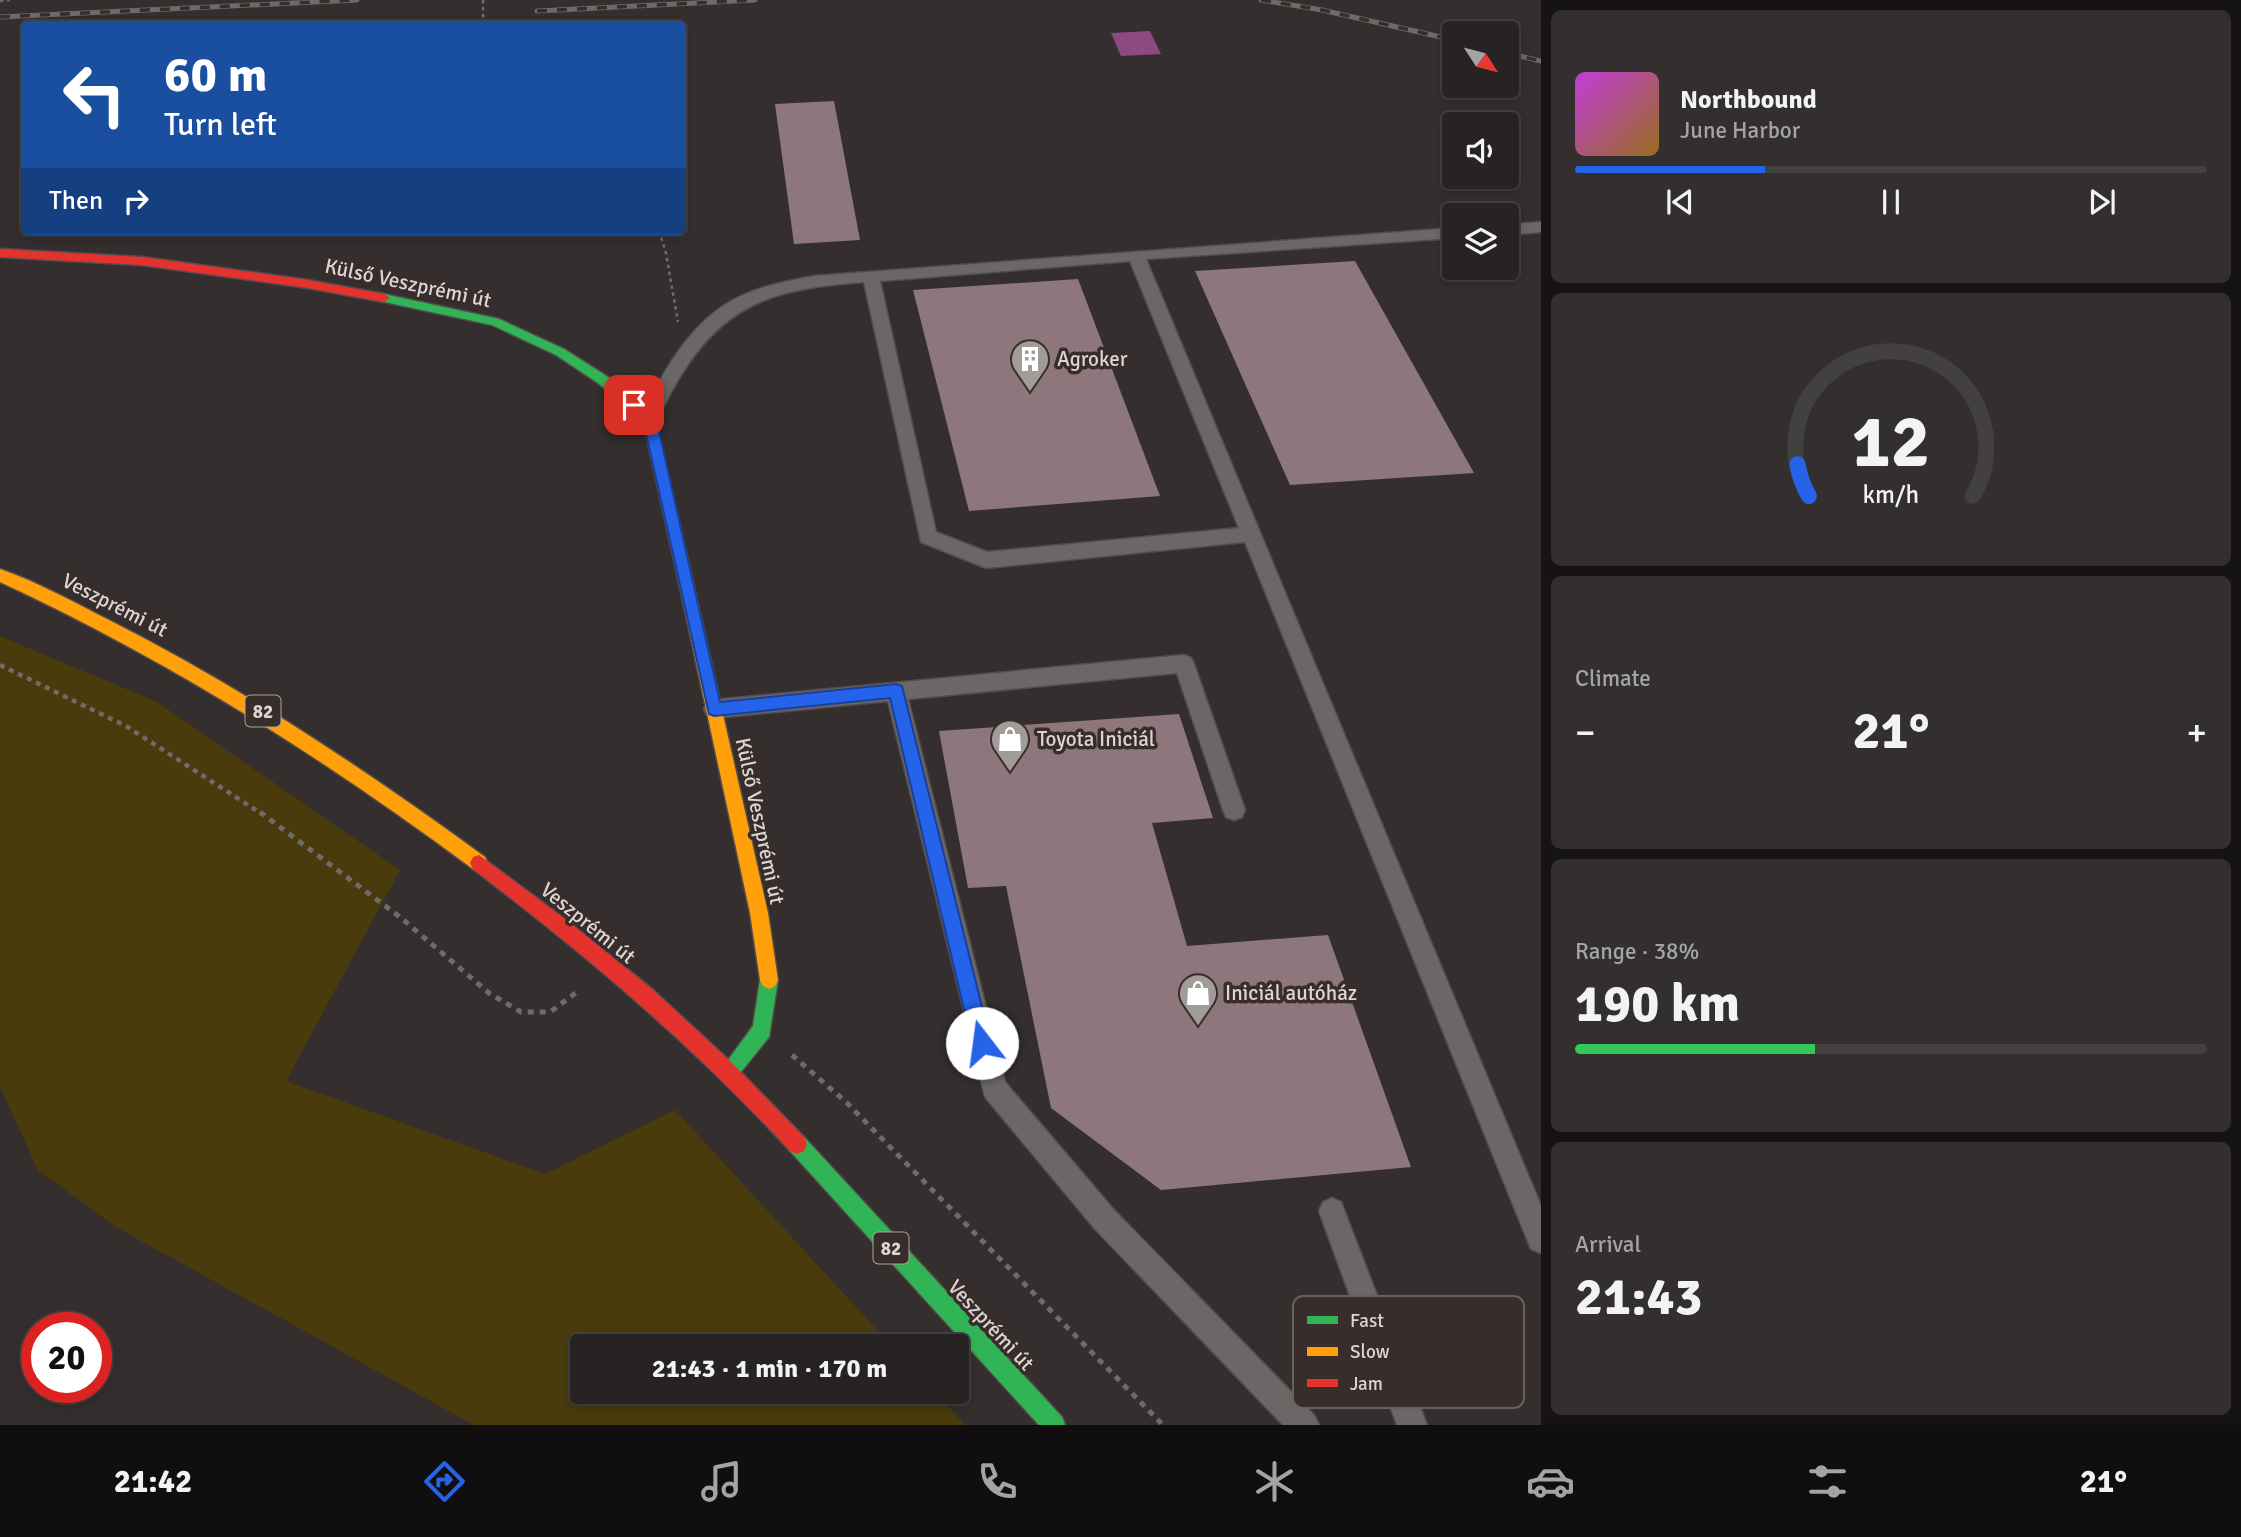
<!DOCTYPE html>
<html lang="en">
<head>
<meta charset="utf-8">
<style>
  :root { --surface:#272322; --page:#332f2f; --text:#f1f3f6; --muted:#a4a4a5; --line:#434040; --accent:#2563eb }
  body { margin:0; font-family:Signika,sans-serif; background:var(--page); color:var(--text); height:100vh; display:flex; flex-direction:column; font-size:26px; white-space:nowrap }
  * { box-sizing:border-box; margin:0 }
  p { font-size:23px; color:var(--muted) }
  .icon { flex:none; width:38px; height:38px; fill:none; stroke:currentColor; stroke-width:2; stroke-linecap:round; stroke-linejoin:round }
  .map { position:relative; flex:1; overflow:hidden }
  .sheet { display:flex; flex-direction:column; gap:10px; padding:10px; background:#151313; width:700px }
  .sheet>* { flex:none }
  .banner { position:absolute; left:21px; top:21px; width:665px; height:214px; border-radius:7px; box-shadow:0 4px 10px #0003,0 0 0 2px var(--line); background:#1a4fa0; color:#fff; overflow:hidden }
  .needle { width:46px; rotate:126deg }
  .buttons { position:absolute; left:1442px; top:21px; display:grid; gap:14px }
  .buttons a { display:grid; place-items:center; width:77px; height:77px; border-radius:7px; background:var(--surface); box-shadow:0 4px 10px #0003,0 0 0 2px var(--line); font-size:35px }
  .speed { position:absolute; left:21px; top:1312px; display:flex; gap:14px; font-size:35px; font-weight:700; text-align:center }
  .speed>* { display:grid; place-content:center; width:91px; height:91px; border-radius:50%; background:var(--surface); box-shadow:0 4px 10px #0003,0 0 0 2px var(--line); line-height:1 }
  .speed .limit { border:10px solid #d22; background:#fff; color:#111 }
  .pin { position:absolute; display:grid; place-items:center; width:60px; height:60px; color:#fff; margin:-30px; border-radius:14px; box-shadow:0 4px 10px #0006 }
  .me { position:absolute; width:77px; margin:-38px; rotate:345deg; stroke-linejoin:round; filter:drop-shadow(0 0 5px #0008) }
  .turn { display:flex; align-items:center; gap:24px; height:147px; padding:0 28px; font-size:32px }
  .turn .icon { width:91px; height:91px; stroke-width:2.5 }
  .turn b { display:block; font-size:49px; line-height:60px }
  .then { display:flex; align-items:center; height:66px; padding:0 28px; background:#0003; gap:14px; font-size:26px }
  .big { font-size:52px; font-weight:800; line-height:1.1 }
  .sheet .card { flex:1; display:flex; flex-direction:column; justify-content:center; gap:10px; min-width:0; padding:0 24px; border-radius:10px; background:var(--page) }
  .sheet .dial { align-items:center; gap:0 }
  .dial svg { height:182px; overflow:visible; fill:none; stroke:var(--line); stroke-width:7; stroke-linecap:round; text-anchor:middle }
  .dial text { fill:var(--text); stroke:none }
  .song { display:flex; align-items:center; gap:21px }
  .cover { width:84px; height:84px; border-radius:10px; background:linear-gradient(135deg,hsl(290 70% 55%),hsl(40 70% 35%)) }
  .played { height:7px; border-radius:4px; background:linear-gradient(90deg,var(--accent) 30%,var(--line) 30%) }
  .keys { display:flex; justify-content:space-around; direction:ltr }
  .heat { display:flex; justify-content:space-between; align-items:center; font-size:38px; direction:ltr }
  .charge { height:10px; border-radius:5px; background:linear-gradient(90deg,#34c759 38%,var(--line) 0) }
  .trip { position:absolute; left:570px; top:1334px; width:399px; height:70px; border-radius:7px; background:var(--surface); box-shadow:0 4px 10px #0003,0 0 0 2px var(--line); font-weight:800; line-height:70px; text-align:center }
  .tabs { display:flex; height:112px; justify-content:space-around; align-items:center; background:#100e0e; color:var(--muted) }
  .tabs .icon { width:49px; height:49px }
  .tabs .selected { color:var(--accent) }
  .tabs b { font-size:32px; color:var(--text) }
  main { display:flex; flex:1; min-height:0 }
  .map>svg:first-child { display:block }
  .green { fill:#493b0b }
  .water { fill:#8c4a80 }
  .building { fill:#8d777c }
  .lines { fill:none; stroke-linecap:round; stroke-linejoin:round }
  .lane-casing { stroke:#524d4c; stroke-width:3 }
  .fast-casing { stroke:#524d4c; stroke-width:3 }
  .slow-casing { stroke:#524d4c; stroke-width:3 }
  .jam-casing { stroke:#524d4c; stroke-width:3 }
  .path-far2 { stroke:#706b6a; stroke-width:2.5; stroke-dasharray:3.5 3.5; stroke-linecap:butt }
  .path-far1 { stroke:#706b6a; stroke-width:4.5; stroke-dasharray:5 5; stroke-linecap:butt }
  .path { stroke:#706b6a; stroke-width:5; stroke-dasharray:6 6; stroke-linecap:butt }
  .lane { fill:#6b6766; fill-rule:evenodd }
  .fast { fill:#30b455; fill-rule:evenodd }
  .slow { fill:#ff9f0a; fill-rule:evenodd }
  .jam { fill:#e5322d; fill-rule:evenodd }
  .rail-casing { stroke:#6f6a6a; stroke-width:5 }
  .rail { stroke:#382d2a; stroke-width:3.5; stroke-dasharray:10; stroke-linecap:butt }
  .route { fill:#2563eb; stroke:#184099; stroke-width:2 }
  .labels { text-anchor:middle; stroke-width:7; stroke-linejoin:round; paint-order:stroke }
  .shield { fill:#382d2a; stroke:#aba3a1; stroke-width:2 }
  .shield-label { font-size:19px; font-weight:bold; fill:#dcd5d4 }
  .street-label { font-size:21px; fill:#dcd5d4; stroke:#382d2a }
  .poi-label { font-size:21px; fill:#dcd5d4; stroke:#382d2a; text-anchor:start }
  .key { fill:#382d2a; stroke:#695f5d; stroke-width:2 }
  .key-label { font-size:19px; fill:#dcd5d4 }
</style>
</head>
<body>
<main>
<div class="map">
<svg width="1541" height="1425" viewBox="0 0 1541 1425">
  <rect width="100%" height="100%" fill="#342f2e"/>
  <polygon class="green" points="0,636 157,702 400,870 286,1081 545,1174 675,1110 892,1346 583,1346 583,1391 934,1391 965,1425 474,1425 116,1227 38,1170 0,1087"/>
  <polygon class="water" points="1150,31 1161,54 1121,56 1111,33"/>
  <g class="building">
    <polygon points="834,101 860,240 794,244 775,104"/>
    <polygon points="1355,261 1474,473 1290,485 1195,271"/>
    <polygon points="1078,279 1160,496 969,511 913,290"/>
    <polygon points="1179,714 1213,818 1152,823 1187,946 1328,935 1411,1167 1161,1190 1051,1108 1006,886 968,888 939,731"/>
  </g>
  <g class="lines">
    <defs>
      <g id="lane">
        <polygon points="1541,222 1541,232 1507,235 1507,225"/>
        <path d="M 1454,228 L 1454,238 L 1146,259 L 1541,1206 L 1541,1253 L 1531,1249 L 1245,542 L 986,568 L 921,542 L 864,282 C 787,288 733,297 687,366 C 674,384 666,404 655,422 L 643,422 L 640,418 C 663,372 692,318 741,296 C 765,285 789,281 814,276 ZM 1130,261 L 1239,528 L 987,552 L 936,532 L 880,281 Z"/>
        <polygon points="1184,655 1191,658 1194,664 1245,810 1242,817 1234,820 1226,817 1223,810 1177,673 908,699 1005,1082 1114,1210 1314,1415 1319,1425 1283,1425 1095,1229 985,1097 888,701 714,718 707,715 704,709 707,703 714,700"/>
        <polygon points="1332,1198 1341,1202 1427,1425 1397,1425 1319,1211 1323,1202"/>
      </g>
      <g id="fast">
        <polygon points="384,294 499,319 564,349 608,377 654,415 692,578 690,582 680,582 678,578 643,420 598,383 556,355 492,325 380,301 378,298"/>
        <polygon points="769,971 775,974 778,980 769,1037 736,1078 729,1080 722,1078 720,1071 753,1026 760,980 763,974"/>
        <polygon points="797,1134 804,1137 1062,1417 1065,1425 1039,1425 790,1151 787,1144 790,1137"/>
      </g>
      <g id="slow">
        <path d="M 0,569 C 38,582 75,603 111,621 C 243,688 366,770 485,857 L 488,863 L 485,869 L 479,871 L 473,869 C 322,757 170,661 0,582 Z"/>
        <polygon points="685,572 692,578 768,913 778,980 775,986 769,989 763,986 760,980 750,913 678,578"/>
      </g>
      <g id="jam">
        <polygon points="0,249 142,257 308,280 384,294 390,298 384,302 308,288 142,265 0,257"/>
        <path d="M 479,855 L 569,922 L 652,989 L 730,1061 L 804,1137 L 807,1144 L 804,1151 L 797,1154 L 790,1151 C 694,1046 586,955 473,869 L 470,863 L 473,857 Z"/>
      </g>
    </defs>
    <use href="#lane" class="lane-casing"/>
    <use href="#fast" class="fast-casing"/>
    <use href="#slow" class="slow-casing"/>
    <use href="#jam" class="jam-casing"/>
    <g class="path-far2">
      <polyline points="483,0 483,22 486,24"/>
      <polyline points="0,1 10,0"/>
      <polyline points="659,231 666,253 678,322"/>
    </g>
    <polyline class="path-far1" points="0,665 126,726 262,814"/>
    <g class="path">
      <polyline points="260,812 400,917 489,993 521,1012 550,1012 577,992"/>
      <polyline points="792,1055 847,1103 1163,1425"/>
    </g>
    <use href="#lane" class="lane"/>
    <use href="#fast" class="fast"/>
    <use href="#slow" class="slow"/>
    <use href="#jam" class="jam"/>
    <defs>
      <g id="rail">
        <polyline points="1261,0 1322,10 1454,40"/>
        <polyline points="537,11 755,0"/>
        <polyline points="0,17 357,0"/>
        <polyline points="1507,53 1541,61"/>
      </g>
    </defs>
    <use href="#rail" class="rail-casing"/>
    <use href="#rail" class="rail"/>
  </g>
  <polygon class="route" points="634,400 656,418 720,702 896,684 902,686 991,1043 989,1050 982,1052 975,1050 972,1043 890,698 714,716 709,714 643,420 627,405"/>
  <defs>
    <symbol id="building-pin" viewBox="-11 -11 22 30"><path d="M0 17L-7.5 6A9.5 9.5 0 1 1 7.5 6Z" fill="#a19b9a" stroke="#382d2a"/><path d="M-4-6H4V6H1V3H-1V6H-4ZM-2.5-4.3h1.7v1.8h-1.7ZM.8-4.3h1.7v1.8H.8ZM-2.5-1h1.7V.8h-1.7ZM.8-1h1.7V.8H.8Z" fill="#fff"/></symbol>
    <symbol id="shop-pin" viewBox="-11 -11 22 30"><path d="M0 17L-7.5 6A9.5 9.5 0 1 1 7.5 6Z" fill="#a19b9a" stroke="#382d2a"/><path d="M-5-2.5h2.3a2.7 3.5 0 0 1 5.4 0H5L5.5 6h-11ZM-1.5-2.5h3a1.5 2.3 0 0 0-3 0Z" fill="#fff"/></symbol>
  </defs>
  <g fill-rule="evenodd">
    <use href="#building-pin" x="1008" y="337" width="44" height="60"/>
    <use href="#shop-pin" x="988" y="717" width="44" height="60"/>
    <use href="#shop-pin" x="1176" y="971" width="44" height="60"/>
  </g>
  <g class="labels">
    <g class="shield">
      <rect x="245.5" y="695.5" width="35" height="31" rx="5"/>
      <rect x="873.5" y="1232.5" width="35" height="31" rx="5"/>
    </g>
    <g class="shield-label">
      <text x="263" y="718">82</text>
      <text x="891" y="1255">82</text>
    </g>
    <g class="street-label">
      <text transform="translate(408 283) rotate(12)" y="7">Külső Veszprémi út</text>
      <text transform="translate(115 605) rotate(27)" y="7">Veszprémi út</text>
      <text transform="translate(760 821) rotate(78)" y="7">Külső Veszprémi út</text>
      <text transform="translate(588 923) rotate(39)" y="7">Veszprémi út</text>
      <text transform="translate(991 1325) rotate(47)" y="7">Veszprémi út</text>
    </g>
    <g class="poi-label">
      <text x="1057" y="366">Agroker</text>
      <text x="1037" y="746">Toyota Iniciál</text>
      <text x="1225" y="1000">Iniciál autóház</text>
    </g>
  </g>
  <rect x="1293" y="1296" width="231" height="112" rx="10" class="key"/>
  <rect x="1307" y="1316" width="31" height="8" fill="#30b455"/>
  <rect x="1307" y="1347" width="31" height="9" fill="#ff9f0a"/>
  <rect x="1307" y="1379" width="31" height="8" fill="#e5322d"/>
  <g class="key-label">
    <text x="1350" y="1327">Fast</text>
    <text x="1350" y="1358">Slow</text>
    <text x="1350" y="1390">Jam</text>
  </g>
</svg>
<div class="buttons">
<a><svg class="needle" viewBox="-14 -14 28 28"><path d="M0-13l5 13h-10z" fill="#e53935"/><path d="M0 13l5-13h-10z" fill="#a4a4a5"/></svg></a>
<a><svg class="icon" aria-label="sound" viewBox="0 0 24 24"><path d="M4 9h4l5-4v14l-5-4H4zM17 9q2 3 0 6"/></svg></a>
<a><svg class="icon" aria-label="layers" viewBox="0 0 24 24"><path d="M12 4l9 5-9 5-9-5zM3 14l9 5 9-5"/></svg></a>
</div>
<div class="speed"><div class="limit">20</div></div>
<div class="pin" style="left:634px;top:405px;background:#d93025"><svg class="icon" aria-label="arrive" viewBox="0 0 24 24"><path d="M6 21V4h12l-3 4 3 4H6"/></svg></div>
<svg class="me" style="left:982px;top:1043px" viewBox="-20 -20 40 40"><circle r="19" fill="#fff"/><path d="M0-13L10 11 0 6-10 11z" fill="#2563eb"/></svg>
<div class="trip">21:43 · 1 min · 170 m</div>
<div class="banner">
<div class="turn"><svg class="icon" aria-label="left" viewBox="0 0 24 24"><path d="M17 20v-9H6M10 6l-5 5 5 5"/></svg><div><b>60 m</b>Turn left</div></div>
<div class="then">Then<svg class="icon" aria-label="right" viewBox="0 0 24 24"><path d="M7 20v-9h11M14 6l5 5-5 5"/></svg></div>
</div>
</div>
<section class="sheet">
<div class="card">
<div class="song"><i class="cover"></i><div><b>Northbound</b><p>June Harbor</p></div></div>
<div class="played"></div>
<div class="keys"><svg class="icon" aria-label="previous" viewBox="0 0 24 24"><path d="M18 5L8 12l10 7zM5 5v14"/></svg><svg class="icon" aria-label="pause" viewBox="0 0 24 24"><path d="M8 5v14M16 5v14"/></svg><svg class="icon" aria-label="next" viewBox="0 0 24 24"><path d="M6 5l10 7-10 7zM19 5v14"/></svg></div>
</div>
<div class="card dial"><svg viewBox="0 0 100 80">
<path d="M14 69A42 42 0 1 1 86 69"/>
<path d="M14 69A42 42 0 0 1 9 55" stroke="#2563eb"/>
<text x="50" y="56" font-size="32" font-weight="700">12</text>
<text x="50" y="72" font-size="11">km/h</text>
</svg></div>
<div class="card"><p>Climate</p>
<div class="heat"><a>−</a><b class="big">21°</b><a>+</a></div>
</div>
<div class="card"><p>Range · 38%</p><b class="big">190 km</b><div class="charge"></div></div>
<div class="card"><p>Arrival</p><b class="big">21:43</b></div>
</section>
</main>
<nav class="tabs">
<b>21:42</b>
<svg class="icon selected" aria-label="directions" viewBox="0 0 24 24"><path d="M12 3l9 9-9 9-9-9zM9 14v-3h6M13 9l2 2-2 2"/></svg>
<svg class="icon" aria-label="music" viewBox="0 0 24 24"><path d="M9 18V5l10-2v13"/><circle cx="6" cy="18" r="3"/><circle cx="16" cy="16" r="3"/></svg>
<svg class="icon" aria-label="phone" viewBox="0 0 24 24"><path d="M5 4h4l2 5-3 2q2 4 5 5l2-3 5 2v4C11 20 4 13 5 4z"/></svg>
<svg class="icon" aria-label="climate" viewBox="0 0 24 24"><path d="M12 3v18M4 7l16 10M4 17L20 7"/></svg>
<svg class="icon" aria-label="car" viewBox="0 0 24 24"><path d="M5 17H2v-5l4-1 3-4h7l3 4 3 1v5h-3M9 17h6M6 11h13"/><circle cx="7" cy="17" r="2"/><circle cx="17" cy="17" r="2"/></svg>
<svg class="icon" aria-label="filters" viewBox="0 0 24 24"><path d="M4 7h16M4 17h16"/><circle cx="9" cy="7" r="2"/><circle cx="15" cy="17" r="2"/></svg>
<b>21°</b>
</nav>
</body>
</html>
